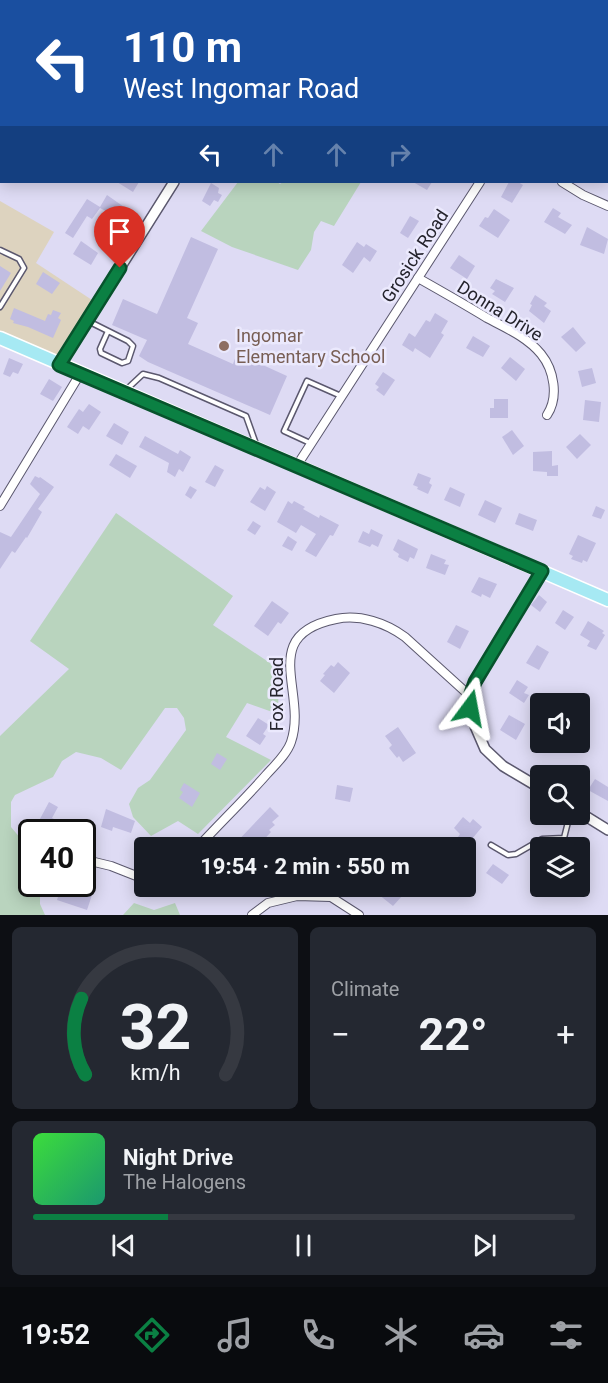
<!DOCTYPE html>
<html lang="en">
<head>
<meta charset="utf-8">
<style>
  :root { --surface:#171b24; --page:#242831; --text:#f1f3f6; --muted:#9ea1a6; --line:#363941; --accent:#0b8043 }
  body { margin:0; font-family:Roboto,sans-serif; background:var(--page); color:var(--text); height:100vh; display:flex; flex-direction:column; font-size:22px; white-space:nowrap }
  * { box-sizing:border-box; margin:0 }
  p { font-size:20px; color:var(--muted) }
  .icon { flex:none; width:33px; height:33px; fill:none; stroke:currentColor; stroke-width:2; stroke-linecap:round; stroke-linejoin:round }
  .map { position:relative; height:915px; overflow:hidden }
  .sheet { display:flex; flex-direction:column; gap:12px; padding:12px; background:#0d0f14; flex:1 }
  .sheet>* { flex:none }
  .hud { position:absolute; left:0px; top:0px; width:609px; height:183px; box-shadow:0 3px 15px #0003; background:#1a4fa0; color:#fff; overflow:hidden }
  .tools { position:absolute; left:530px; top:693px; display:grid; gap:12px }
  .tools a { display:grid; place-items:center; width:60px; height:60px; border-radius:6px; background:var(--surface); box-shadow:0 3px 15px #0003; font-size:30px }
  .speed { position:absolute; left:18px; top:819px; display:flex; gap:12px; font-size:30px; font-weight:700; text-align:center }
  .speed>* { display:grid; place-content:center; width:78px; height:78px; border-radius:50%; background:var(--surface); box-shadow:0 3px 15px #0003; line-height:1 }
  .speed .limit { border:3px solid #111; border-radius:9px; background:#fff; color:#111 }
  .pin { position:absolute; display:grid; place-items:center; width:51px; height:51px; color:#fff; margin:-62px -26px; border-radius:50% 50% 50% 0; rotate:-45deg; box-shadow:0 0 6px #0007 }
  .pin .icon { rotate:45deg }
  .me { position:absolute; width:66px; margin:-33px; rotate:13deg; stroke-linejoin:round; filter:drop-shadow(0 0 4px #0008) }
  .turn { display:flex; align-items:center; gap:21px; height:126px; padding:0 24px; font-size:27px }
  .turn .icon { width:78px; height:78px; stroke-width:2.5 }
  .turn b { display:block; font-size:42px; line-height:51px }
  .lanes { display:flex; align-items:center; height:57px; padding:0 24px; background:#0003; justify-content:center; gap:30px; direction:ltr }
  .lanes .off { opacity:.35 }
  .big { font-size:45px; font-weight:700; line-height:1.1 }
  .sheet .card { flex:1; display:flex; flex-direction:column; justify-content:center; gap:9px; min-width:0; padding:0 21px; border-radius:9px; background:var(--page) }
  .sheet .dial { align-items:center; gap:0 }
  .dial svg { height:156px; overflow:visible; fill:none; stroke:var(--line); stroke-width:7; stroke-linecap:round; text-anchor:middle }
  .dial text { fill:var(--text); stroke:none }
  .song { display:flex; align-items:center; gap:18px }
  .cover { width:72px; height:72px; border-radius:9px; background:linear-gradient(135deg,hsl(120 70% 55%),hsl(160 70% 35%)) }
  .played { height:6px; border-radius:3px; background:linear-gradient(90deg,var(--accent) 25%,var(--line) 25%) }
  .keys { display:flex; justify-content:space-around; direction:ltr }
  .heat { display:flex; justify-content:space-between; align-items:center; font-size:33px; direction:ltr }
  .sheet .tiles { flex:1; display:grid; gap:12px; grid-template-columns:1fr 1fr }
  .card:last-child { grid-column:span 2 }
  .trip { position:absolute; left:134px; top:837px; width:342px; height:60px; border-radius:6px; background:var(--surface); box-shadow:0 3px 15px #0003; font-weight:700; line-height:60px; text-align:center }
  .tab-bar { display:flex; height:96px; justify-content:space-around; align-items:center; background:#090b0e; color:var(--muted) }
  .tab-bar .icon { width:42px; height:42px }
  .tab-bar .current { color:var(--accent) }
  .tab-bar b { font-size:27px; color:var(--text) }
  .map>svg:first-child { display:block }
  .commercial { fill:#ddd3bf }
  .green { fill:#b9d4be }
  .building { fill:#c1bde1 }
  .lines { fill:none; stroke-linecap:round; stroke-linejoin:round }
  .service-casing { stroke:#5b586e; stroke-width:7 }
  .minor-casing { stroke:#5b586e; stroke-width:10 }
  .tertiary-casing { stroke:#5b586e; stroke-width:12 }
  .primary-casing { stroke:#fff; stroke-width:15 }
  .service { stroke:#fff; stroke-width:4 }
  .minor { stroke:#fff; stroke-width:8 }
  .tertiary { stroke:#fff; stroke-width:9 }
  .primary { stroke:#a6e9f3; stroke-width:12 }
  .route-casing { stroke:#07532c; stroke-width:15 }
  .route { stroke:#0b8043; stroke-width:10 }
  .education-dot { fill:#8d6e63; stroke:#ebe9fd; stroke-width:2 }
  .labels { text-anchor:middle; stroke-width:5; stroke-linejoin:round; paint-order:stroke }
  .street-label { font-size:18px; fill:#24232c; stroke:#ebe9fd }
  .education-label { font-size:18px; fill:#785e54; stroke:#ebe9fd; text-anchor:start }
</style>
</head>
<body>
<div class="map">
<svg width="608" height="915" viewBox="0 0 608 915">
  <rect width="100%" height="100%" fill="#dedbf4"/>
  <polygon class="commercial" points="0,201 54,232 36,263 92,300 56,356 0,331"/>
  <g class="green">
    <polygon points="238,182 277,182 280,184 283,182 361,182 334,226 321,221 314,232 311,250 298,270 232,247 201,231"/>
    <polygon points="116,513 233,596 213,625 279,669 278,714 247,703 226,737 271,760 198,834 178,821 151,836 133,817 129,804 138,788 150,780 186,730 184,718 177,708 165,708 121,770 101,758 76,752 62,761 53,777 15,795 11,802 11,827 31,851 32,884 40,884 40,904 45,915 0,915 0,736 69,669 30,641"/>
    <polygon points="134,903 154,910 175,903 180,915 123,915"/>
  </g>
  <g class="building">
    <polygon points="117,182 139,182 133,192"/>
    <polygon points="413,182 432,182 427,190"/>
    <polygon points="509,182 518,182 523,185 512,203 501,197"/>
    <polygon points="211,183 219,188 218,193 222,195 218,202 214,200 210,206 202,201"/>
    <polygon points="107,195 127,209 121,219 100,208 92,219 87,216 73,238 65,233 87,199 100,207"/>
    <polygon points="553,208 561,213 558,217 572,225 565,234 544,222"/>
    <polygon points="494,209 510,220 498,238 479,226 485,217 488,218"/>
    <polygon points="410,216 419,221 408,238 400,233"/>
    <polygon points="587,227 608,239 604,254 580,245"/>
    <polygon points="191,237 218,249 187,318 198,323 188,344 233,364 237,353 242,355 243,353 254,358 252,360 287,376 270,415 148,362 139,356 147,340 112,325 123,299 157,314"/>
    <polygon points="81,241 98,253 91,265 73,254"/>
    <polygon points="357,242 364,247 366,244 377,251 370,262 364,257 353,273 342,265"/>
    <polygon points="459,255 475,266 467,279 450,268"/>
    <polygon points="0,266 11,273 0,291"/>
    <polygon points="43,272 60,283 52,294 36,284"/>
    <polygon points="496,279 514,288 505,302 492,294 495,291 490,288"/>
    <polygon points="535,295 547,303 544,306 551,311 544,323 529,311 532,305 530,304"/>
    <polygon points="14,308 45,321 48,314 51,315 53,310 61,313 58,318 61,320 53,338 28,327 13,323 14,321 10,319"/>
    <polygon points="435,313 448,321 441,333 444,335 430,358 415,348 413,352 402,345 409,333 415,337 426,320 430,322"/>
    <polygon points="573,327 586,343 576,352 561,337"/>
    <polygon points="473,336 490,346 483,357 466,348"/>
    <polygon points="510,357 525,369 516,381 501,368"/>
    <polygon points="9,358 23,364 18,374 13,372 10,377 3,374"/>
    <polygon points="592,368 596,383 582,387 578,371"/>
    <polygon points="383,372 395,380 384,396 376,390 379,387 375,384"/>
    <polygon points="49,379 62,387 53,401 40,394"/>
    <polygon points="494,399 508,399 508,418 490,418 490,408 494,408"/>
    <polygon points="585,400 601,402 599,422 583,420"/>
    <polygon points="89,404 101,412 89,430 83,426 78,434 67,427 79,409 83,412"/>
    <polygon points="114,423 129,432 122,445 106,436"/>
    <polygon points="512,430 524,446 513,455 502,437"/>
    <polygon points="580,434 591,445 577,459 566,447"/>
    <polygon points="145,436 178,454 180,450 191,457 183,472 179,469 175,477 167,472 169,463 139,447"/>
    <polygon points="552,451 552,466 558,465 558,476 547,476 547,472 533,471 533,452"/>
    <polygon points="116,454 137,466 130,478 109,465"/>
    <polygon points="215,465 224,470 215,487 205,482"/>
    <polygon points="418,473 431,478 429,483 432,485 428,494 417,489 418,487 413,485"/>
    <polygon points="35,476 39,478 40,477 54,487 38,509 42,512 27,538 26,537 15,553 12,551 0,569 0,532 11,537 40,494 30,484"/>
    <polygon points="190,486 197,490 191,499 185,495"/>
    <polygon points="267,486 276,492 265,511 250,502 260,487 265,490"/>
    <polygon points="450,487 465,494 460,507 444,500"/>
    <polygon points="485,500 502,508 495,523 478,515"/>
    <polygon points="288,501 292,504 294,501 305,507 303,509 319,518 320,515 339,525 333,536 330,535 316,557 305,551 316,534 301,525 296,533 277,522"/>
    <polygon points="596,506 605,510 601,519 592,516"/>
    <polygon points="519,513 537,520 533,531 515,524"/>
    <polygon points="253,521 261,526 255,535 247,530"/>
    <polygon points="371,529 383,535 378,547 372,544 370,547 358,542 363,531 369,534"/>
    <polygon points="578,535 596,543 587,562 583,560 582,563 571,559 573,556 569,554"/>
    <polygon points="288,536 297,542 292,551 282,546"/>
    <polygon points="398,539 418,549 414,559 410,557 408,562 398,557 399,554 393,550"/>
    <polygon points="431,554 446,560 444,564 449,565 445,575 426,568"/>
    <polygon points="479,577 497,584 490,598 482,594 481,597 471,592"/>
    <polygon points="539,595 547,602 540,612 531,605"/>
    <polygon points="272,601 289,613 281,624 278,622 268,636 254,626"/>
    <polygon points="563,610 574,617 565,630 555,623"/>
    <polygon points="588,621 604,631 602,633 605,635 596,650 587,646 590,641 580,635"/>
    <polygon points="456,625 469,631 460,649 447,642"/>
    <polygon points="537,645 549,652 539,670 526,663"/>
    <polygon points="338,662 350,673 334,693 320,681 325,675 323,674 331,665 334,667"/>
    <polygon points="517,680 528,687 524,693 529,695 524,703 509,693"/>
    <polygon points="509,715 525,724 516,740 500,730"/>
    <polygon points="258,718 269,725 263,734 266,736 260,745 246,736"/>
    <polygon points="398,727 416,753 403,762 399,756 397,758 389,748 392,745 385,736"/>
    <polygon points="217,753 227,759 220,770 211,764"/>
    <polygon points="595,779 608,787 608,801 588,790"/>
    <polygon points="184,783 200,793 192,807 179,798 183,792 180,790"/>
    <polygon points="337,785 353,788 350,802 335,799"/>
    <polygon points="49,802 58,807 52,818 56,820 51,832 33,832"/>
    <polygon points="270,807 279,816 272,822 275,825 269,830 271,832 256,848 231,848"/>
    <polygon points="106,809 135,821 131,833 113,827 112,831 101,827"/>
    <polygon points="463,817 470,823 473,819 482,827 467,845 458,837 460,834 454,828"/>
    <polygon points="493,864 509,875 502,884 486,873"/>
    <polygon points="62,884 74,884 73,887 92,895 87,910 57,900"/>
    <polygon points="196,886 213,886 204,895"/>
    <polygon points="368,886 390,886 402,896 393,906"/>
  </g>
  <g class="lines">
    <defs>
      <g id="service">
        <polyline points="0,250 19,259 24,268 0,307"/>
        <polyline points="88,321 128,341 133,346 128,361 122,363 101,353 100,349 108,331"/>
        <polyline points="127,389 143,374 159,378 246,416 256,444"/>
        <polyline points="310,443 284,431 307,381 341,396"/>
        <polyline points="491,845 508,855 516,854 542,839 564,838 570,814"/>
      </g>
      <g id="minor">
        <polyline points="595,2 596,0"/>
        <polyline points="562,182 583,195 608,206"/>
        <path d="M 418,278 C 441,291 464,304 487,318 C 506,328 527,337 541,354 C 554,370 559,397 547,415"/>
        <polyline points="296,467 480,182"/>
        <polyline points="0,506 80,374"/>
        <path d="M 197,848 C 220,823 244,800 266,775 C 275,765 287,754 291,742 C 308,692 257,635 336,619 C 360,614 386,623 405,637 L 470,696"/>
        <polyline points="82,859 111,866 144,879"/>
        <polyline points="252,915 268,903 297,896 331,897 359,915"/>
      </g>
      <g id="tertiary">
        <polyline points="287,2 288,0"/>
        <polyline points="59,365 174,182"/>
        <polyline points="540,788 503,766 485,749 472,719 470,696 482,670 541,571"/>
        <polyline points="579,812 608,830"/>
      </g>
      <polyline id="primary" points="0,338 608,600"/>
    </defs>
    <use href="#service" class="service-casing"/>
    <use href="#minor" class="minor-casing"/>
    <use href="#tertiary" class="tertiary-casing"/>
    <use href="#primary" class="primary-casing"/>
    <use href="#service" class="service"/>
    <use href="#minor" class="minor"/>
    <use href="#tertiary" class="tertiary"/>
    <use href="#primary" class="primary"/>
  </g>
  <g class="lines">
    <defs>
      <polyline id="route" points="120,268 59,365 542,571 475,682 470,696 470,708"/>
    </defs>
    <use href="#route" class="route-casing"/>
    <use href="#route" class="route"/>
  </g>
  <circle class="education-dot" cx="224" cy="346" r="6"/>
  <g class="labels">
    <g class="street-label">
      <text transform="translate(415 256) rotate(-57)" y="6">Grosick Road</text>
      <text transform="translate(500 311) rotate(32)" y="6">Donna Drive</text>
      <text transform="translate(277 694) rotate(-90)" y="6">Fox Road</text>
    </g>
    <g class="education-label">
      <text x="236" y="342">Ingomar<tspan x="236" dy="21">Elementary School</tspan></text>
    </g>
  </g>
</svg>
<div class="tools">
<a><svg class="icon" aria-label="sound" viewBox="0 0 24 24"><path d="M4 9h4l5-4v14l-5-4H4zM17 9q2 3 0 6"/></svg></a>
<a><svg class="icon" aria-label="search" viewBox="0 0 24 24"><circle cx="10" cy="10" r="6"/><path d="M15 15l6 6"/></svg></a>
<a><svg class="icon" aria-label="layers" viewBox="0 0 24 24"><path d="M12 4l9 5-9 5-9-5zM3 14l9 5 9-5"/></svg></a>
</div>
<div class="speed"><div class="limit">40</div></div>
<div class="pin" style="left:120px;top:268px;background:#d93025"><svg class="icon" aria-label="arrive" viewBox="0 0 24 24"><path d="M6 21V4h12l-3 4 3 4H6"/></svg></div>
<svg class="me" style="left:470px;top:708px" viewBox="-20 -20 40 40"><path d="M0-17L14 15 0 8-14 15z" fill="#0b8043" stroke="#fff" stroke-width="4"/></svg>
<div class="trip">19:54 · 2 min · 550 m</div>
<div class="hud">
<div class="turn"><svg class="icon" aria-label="left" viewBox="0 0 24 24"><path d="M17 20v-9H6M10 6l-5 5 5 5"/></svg><div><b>110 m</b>West Ingomar Road</div></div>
<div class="lanes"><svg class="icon" aria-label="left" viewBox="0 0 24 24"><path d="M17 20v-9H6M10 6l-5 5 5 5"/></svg><svg class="icon off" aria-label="ahead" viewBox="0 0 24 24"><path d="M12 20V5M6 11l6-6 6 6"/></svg><svg class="icon off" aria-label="ahead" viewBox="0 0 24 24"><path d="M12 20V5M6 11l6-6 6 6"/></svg><svg class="icon off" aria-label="right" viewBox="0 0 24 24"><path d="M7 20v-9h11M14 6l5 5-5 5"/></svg></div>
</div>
</div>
<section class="sheet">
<div class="tiles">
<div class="card dial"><svg viewBox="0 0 100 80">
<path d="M14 69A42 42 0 1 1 86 69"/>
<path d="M14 69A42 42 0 0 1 12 30" stroke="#0b8043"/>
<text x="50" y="56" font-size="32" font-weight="700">32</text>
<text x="50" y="72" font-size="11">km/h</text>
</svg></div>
<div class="card"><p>Climate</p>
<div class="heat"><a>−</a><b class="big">22°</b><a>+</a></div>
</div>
<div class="card">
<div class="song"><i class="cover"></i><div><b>Night Drive</b><p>The Halogens</p></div></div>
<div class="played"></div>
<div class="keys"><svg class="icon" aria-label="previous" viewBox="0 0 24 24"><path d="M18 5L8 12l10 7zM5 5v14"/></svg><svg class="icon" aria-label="pause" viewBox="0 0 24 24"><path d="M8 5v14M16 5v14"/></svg><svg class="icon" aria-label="next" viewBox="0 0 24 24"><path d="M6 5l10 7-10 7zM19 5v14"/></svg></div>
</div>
</div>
</section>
<nav class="tab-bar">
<b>19:52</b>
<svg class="icon current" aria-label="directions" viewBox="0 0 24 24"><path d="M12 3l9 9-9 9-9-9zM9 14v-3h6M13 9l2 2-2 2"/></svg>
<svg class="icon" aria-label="music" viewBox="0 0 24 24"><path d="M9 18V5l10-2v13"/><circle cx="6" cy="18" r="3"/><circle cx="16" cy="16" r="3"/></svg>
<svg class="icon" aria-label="phone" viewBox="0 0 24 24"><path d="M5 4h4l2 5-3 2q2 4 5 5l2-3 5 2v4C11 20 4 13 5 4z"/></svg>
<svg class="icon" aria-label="climate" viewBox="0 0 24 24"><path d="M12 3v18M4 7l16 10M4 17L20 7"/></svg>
<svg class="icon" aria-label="car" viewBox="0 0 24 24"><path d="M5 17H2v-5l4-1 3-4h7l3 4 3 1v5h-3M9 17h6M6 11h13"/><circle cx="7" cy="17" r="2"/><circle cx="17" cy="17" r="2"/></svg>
<svg class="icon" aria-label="filters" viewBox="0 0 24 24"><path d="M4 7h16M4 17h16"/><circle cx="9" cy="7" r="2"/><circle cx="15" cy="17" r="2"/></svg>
</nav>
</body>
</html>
